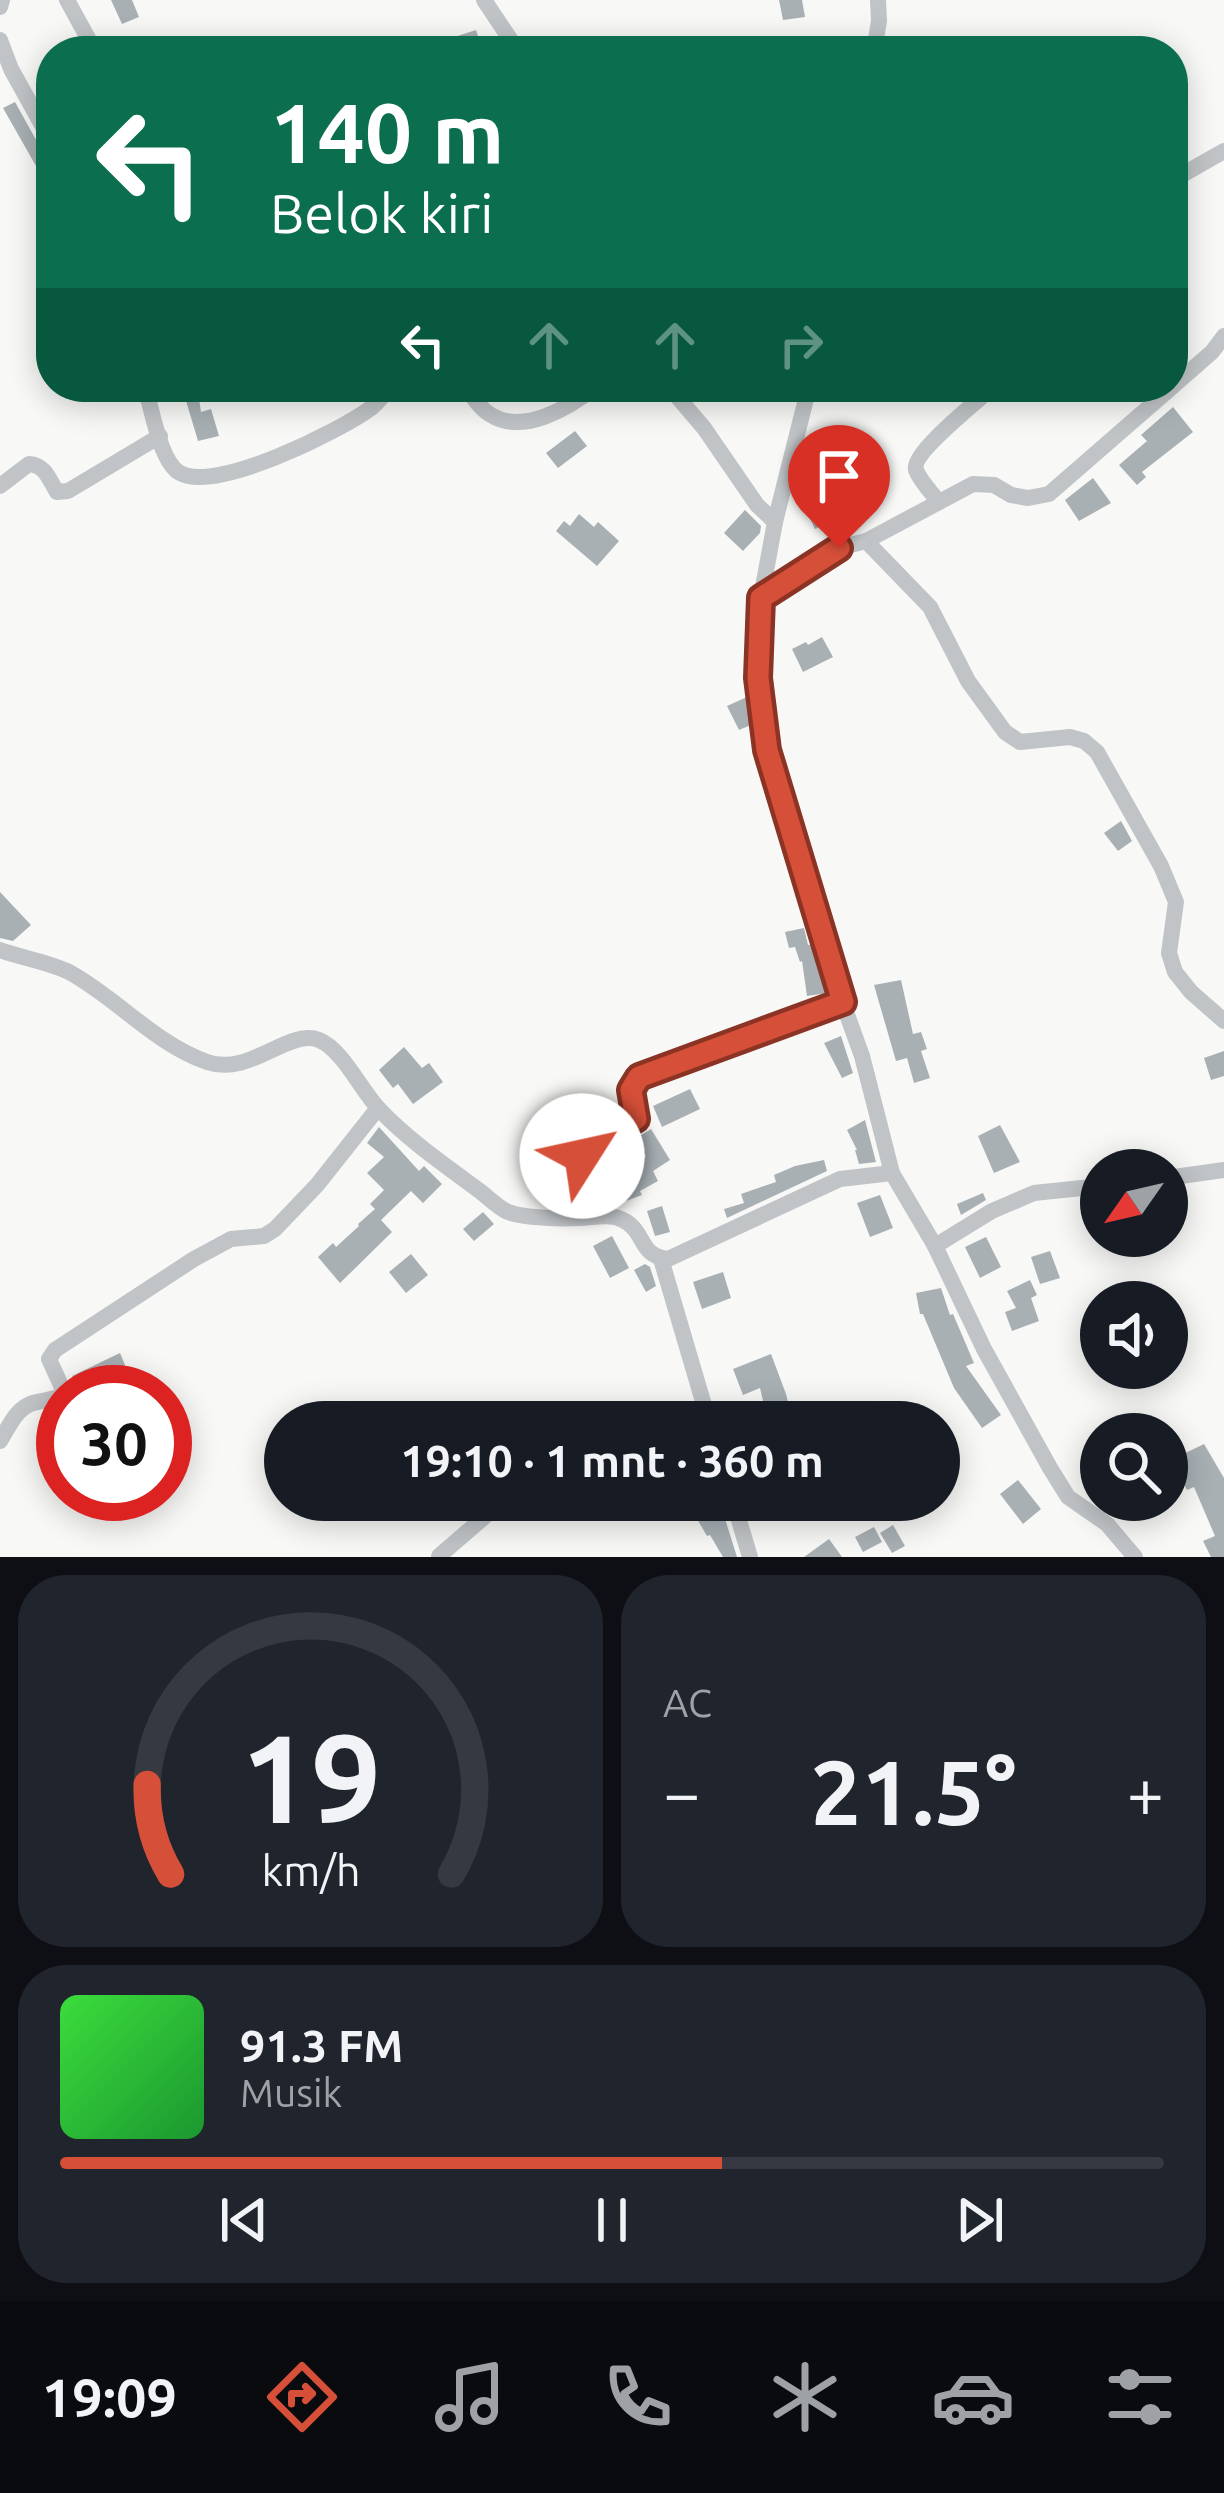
<!DOCTYPE html>
<html lang="id">
<head>
<meta charset="utf-8">
<style>
  :root { --surface:#171b24; --page:#20242c; --text:#f1f3f6; --muted:#9ea1a6; --line:#363941; --accent:#d64f38 }
  body { margin:0; font-family:Ubuntu,sans-serif; background:var(--page); color:var(--text); height:100vh; display:flex; flex-direction:column; font-size:45px; white-space:nowrap }
  * { box-sizing:border-box; margin:0 }
  p { font-size:39px; color:var(--muted) }
  .icon { flex:none; width:66px; height:66px; fill:none; stroke:currentColor; stroke-width:2; stroke-linecap:round; stroke-linejoin:round }
  .map { position:relative; height:1557px; overflow:hidden }
  .details { display:flex; flex-direction:column; gap:18px; padding:18px; background:#0d0f14; flex:1 }
  .details>* { flex:none }
  .top-card { position:absolute; left:36px; top:36px; width:1152px; height:366px; border-radius:48px; box-shadow:0 6px 30px #0003; background:#0b6e4f; color:#fff; overflow:hidden }
  .needle { width:78px; rotate:236deg }
  .controls { position:absolute; left:1080px; top:1149px; display:grid; gap:24px }
  .controls a { display:grid; place-items:center; width:108px; height:108px; border-radius:50%; background:var(--surface); box-shadow:0 6px 30px #0003; font-size:60px }
  .speed { position:absolute; left:36px; top:1365px; display:flex; gap:24px; font-size:60px; font-weight:700; text-align:center }
  .speed>* { display:grid; place-content:center; width:156px; height:156px; border-radius:50%; background:var(--surface); box-shadow:0 6px 30px #0003; line-height:1 }
  .speed .limit { border:18px solid #d22; background:#fff; color:#111 }
  .pin { position:absolute; display:grid; place-items:center; width:102px; height:102px; color:#fff; margin:-123px -51px; border-radius:50% 50% 50% 0; rotate:-45deg; box-shadow:0 0 12px #0007 }
  .pin .icon { rotate:45deg }
  .me { position:absolute; width:132px; margin:-66px; rotate:55deg; stroke-linejoin:round; filter:drop-shadow(0 0 9px #0008) }
  .turn { display:flex; align-items:center; gap:42px; height:252px; padding:0 36px; font-size:54px }
  .turn .icon { width:156px; height:156px; stroke-width:2.5 }
  .turn b { display:block; font-size:84px; line-height:102px }
  .lanes { display:flex; align-items:center; height:114px; padding:0 36px; background:#0003; justify-content:center; gap:60px; direction:ltr }
  .lanes .off { opacity:.35 }
  .big { font-size:90px; font-weight:700; line-height:1.1 }
  .details .tile { flex:1; display:flex; flex-direction:column; justify-content:center; gap:18px; min-width:0; padding:0 42px; border-radius:48px; background:var(--page) }
  .details .dial { align-items:center; gap:0 }
  .dial svg { height:312px; overflow:visible; fill:none; stroke:var(--line); stroke-width:7; stroke-linecap:round; text-anchor:middle }
  .dial text { fill:var(--text); stroke:none }
  .song { display:flex; align-items:center; gap:36px }
  .cover { width:144px; height:144px; border-radius:18px; background:linear-gradient(135deg,hsl(120 70% 55%),hsl(130 70% 35%)) }
  .played { height:12px; border-radius:6px; background:linear-gradient(90deg,var(--accent) 60%,var(--line) 60%) }
  .keys { display:flex; justify-content:space-around; direction:ltr }
  .heat { display:flex; justify-content:space-between; align-items:center; font-size:66px; direction:ltr }
  .details .tiles { flex:1; display:grid; gap:18px; grid-template-columns:1fr 1fr }
  .tile:last-child { grid-column:span 2 }
  .trip { position:absolute; left:264px; top:1401px; width:696px; height:120px; border-radius:60px; background:var(--surface); box-shadow:0 6px 30px #0003; font-weight:700; line-height:120px; text-align:center }
  .tab-bar { display:flex; height:192px; justify-content:space-around; align-items:center; background:#090b0e; color:var(--muted) }
  .tab-bar .icon { width:84px; height:84px }
  .tab-bar .on { color:var(--accent) }
  .tab-bar b { font-size:54px; color:var(--text) }
  .map>svg:first-child { display:block }
  .building { fill:#a8b0b4 }
  .lines { fill:none; stroke-linecap:round; stroke-linejoin:round }
  .minor { stroke:#c0c4c7; stroke-width:16 }
  .route-casing { stroke:#8b3324; stroke-width:30 }
  .route { stroke:#d64f38; stroke-width:21 }
</style>
</head>
<body>
<div class="map">
<svg width="1224" height="1557" viewBox="0 0 1224 1557">
  <rect width="100%" height="100%" fill="#f8f8f6"/>
  <g class="building">
    <polygon points="111,0 132,0 139,17 122,24"/>
    <polygon points="779,0 802,0 805,17 783,20"/>
    <polygon points="476,30 483,51 448,51 445,40"/>
    <polygon points="15,102 40,147 51,154 36,166 3,108"/>
    <polygon points="198,392 201,412 211,409 219,436 198,441 184,394"/>
    <polygon points="1173,407 1193,432 1142,472 1146,477 1137,485 1119,465 1147,441 1141,435"/>
    <polygon points="575,431 587,446 558,468 546,453"/>
    <polygon points="849,451 860,472 826,490 815,469"/>
    <polygon points="1093,478 1111,503 1079,521 1065,500"/>
    <polygon points="835,493 845,514 815,529 805,507"/>
    <polygon points="745,510 761,526 760,533 743,551 724,533"/>
    <polygon points="579,514 594,527 598,522 619,541 597,566 556,531 564,521 570,526"/>
    <polygon points="822,637 833,657 803,672 792,649 806,642 808,645"/>
    <polygon points="747,697 751,725 739,730 727,706"/>
    <polygon points="1121,821 1132,841 1118,851 1104,833"/>
    <polygon points="0,892 31,925 13,941 0,938"/>
    <polygon points="804,928 808,945 813,944 827,993 807,996 802,961 800,962 795,947 789,948 785,932"/>
    <polygon points="901,980 913,1034 921,1032 927,1049 921,1051 930,1078 914,1083 907,1058 896,1061 874,985"/>
    <polygon points="841,1036 853,1073 842,1078 824,1043"/>
    <polygon points="404,1047 422,1068 429,1063 443,1082 413,1104 398,1084 393,1088 379,1070"/>
    <polygon points="1224,1051 1224,1076 1211,1080 1204,1058"/>
    <polygon points="690,1089 700,1109 662,1127 653,1106"/>
    <polygon points="865,1120 876,1162 859,1164 855,1150 857,1150 847,1130"/>
    <polygon points="1000,1125 1020,1162 994,1173 978,1136"/>
    <polygon points="379,1127 419,1171 424,1166 442,1184 423,1203 411,1191 381,1220 392,1232 340,1283 318,1257 333,1243 336,1247 359,1226 358,1224 375,1209 370,1204 384,1190 367,1173 384,1157 367,1143"/>
    <polygon points="651,1129 670,1160 653,1171 658,1181 640,1191 642,1195 626,1201 615,1174 633,1167 632,1164 646,1157 635,1139"/>
    <polygon points="572,1134 574,1140 568,1151 571,1162 562,1164 554,1140"/>
    <polygon points="824,1160 827,1171 727,1218 724,1209 744,1203 741,1194 776,1182 774,1175 795,1166"/>
    <polygon points="983,1193 986,1200 961,1215 957,1204"/>
    <polygon points="880,1195 893,1228 870,1237 857,1203"/>
    <polygon points="662,1206 670,1232 655,1236 647,1211"/>
    <polygon points="483,1212 494,1224 474,1241 463,1229"/>
    <polygon points="612,1236 629,1268 610,1278 593,1246"/>
    <polygon points="986,1237 1001,1267 980,1278 965,1247"/>
    <polygon points="1050,1251 1060,1278 1040,1284 1031,1257"/>
    <polygon points="411,1254 428,1275 406,1293 389,1272"/>
    <polygon points="645,1264 650,1267 656,1286 646,1292 634,1270"/>
    <polygon points="723,1272 731,1298 702,1309 693,1282"/>
    <polygon points="1030,1280 1037,1295 1031,1298 1039,1321 1012,1331 1005,1312 1016,1308 1007,1291"/>
    <polygon points="941,1288 950,1315 953,1314 974,1363 966,1366 1001,1415 982,1428 954,1388 923,1314 920,1314 916,1293"/>
    <polygon points="120,1353 132,1382 145,1376 154,1392 80,1392 72,1376"/>
    <polygon points="771,1354 786,1394 793,1422 768,1422 760,1388 743,1395 733,1369"/>
    <polygon points="1204,1444 1224,1478 1224,1557 1211,1557 1203,1541 1215,1536 1194,1487 1187,1490 1171,1460"/>
    <polygon points="1018,1480 1041,1509 1023,1524 1000,1494"/>
    <polygon points="702,1500 717,1500 721,1506 737,1557 723,1557 710,1535 707,1536 690,1507"/>
    <polygon points="792,1500 814,1500 817,1514 796,1519"/>
    <polygon points="893,1525 905,1546 892,1553 880,1533"/>
    <polygon points="874,1527 882,1542 863,1552 855,1537"/>
    <polygon points="829,1539 842,1557 804,1557"/>
  </g>
  <g class="lines">
    <g class="minor">
      <polyline points="67,0 95,51"/>
      <polyline points="484,0 518,51"/>
      <polyline points="0,7 2,0"/>
      <polyline points="0,40 11,69 51,141"/>
      <polyline points="874,51 879,21 878,0"/>
      <polyline points="1173,180 1224,151"/>
      <polyline points="1173,386 1212,352 1224,336"/>
      <path d="M 145,387 C 152,409 160,462 180,473 C 216,493 340,431 371,408 C 379,402 384,394 390,387"/>
      <path d="M 466,387 C 473,397 480,409 491,415 C 523,435 569,408 595,387"/>
      <polyline points="669,387 704,428 757,505 775,522 761,598 758,678 765,736 845,1009 862,1056 892,1173 935,1246 984,1349 1050,1468 1068,1497 1107,1524 1135,1557"/>
      <path d="M 0,486 L 29,464 C 45,465 49,479 57,492 L 68,491 L 160,436"/>
      <path d="M 939,502 C 932,493 920,481 916,470 C 911,453 979,400 993,387"/>
      <polyline points="775,522 809,387"/>
      <polyline points="866,541 930,607 968,681 1005,732 1020,742 1070,737 1084,741 1097,752 1161,866 1176,902 1169,953 1175,972 1191,992 1224,1021"/>
      <polyline points="761,598 839,548 866,541 973,484 994,485 1011,495 1028,498 1049,494 1172,387"/>
      <path d="M 0,950 C 22,958 49,962 69,972 C 117,998 155,1044 207,1062 C 250,1077 288,1028 319,1040 C 342,1049 361,1090 378,1108 C 407,1139 443,1164 477,1189 C 486,1195 496,1206 506,1211 C 520,1218 561,1219 578,1218 C 593,1218 609,1213 623,1220 C 646,1231 638,1256 668,1259 L 840,1179 L 892,1173"/>
      <polyline points="1167,1178 1224,1170"/>
      <polyline points="602,1216 581,1152 591,1140 636,1119 631,1090 639,1077 843,1002"/>
      <polyline points="935,1246 992,1211 1034,1193 1101,1186"/>
      <polyline points="661,1259 709,1422"/>
      <polyline points="64,1392 49,1359 55,1350 194,1259 231,1239 264,1236 275,1229 317,1185 378,1108"/>
      <polyline points="552,1422 609,1414 639,1422"/>
      <path d="M 0,1441 C 9,1427 16,1408 33,1403 C 44,1400 53,1400 63,1395"/>
      <polyline points="733,1500 750,1557"/>
      <polyline points="439,1556 504,1500"/>
    </g>
  </g>
  <g class="lines">
    <defs>
      <polyline id="route" points="582,1156 583,1148 591,1140 636,1119 631,1090 639,1077 843,1002 767,750 758,678 761,598 839,548"/>
    </defs>
    <use href="#route" class="route-casing"/>
    <use href="#route" class="route"/>
  </g>
</svg>
<div class="controls">
<a><svg class="needle" viewBox="-14 -14 28 28"><path d="M0-13l5 13h-10z" fill="#e53935"/><path d="M0 13l5-13h-10z" fill="#9ea1a6"/></svg></a>
<a><svg class="icon" aria-label="sound" viewBox="0 0 24 24"><path d="M4 9h4l5-4v14l-5-4H4zM17 9q2 3 0 6"/></svg></a>
<a><svg class="icon" aria-label="search" viewBox="0 0 24 24"><circle cx="10" cy="10" r="6"/><path d="M15 15l6 6"/></svg></a>
</div>
<div class="speed"><div class="limit">30</div></div>
<div class="pin" style="left:839px;top:548px;background:#d93025"><svg class="icon" aria-label="arrive" viewBox="0 0 24 24"><path d="M6 21V4h12l-3 4 3 4H6"/></svg></div>
<svg class="me" style="left:582px;top:1156px" viewBox="-20 -20 40 40"><circle r="19" fill="#fff"/><path d="M0-13L10 11 0 6-10 11z" fill="#d64f38"/></svg>
<div class="trip">19:10 · 1 mnt · 360 m</div>
<div class="top-card">
<div class="turn"><svg class="icon" aria-label="left" viewBox="0 0 24 24"><path d="M17 20v-9H6M10 6l-5 5 5 5"/></svg><div><b>140 m</b>Belok kiri</div></div>
<div class="lanes"><svg class="icon" aria-label="left" viewBox="0 0 24 24"><path d="M17 20v-9H6M10 6l-5 5 5 5"/></svg><svg class="icon off" aria-label="ahead" viewBox="0 0 24 24"><path d="M12 20V5M6 11l6-6 6 6"/></svg><svg class="icon off" aria-label="ahead" viewBox="0 0 24 24"><path d="M12 20V5M6 11l6-6 6 6"/></svg><svg class="icon off" aria-label="right" viewBox="0 0 24 24"><path d="M7 20v-9h11M14 6l5 5-5 5"/></svg></div>
</div>
</div>
<section class="details">
<div class="tiles">
<div class="tile dial"><svg viewBox="0 0 100 80">
<path d="M14 69A42 42 0 1 1 86 69"/>
<path d="M14 69A42 42 0 0 1 8 46" stroke="#d64f38"/>
<text x="50" y="56" font-size="32" font-weight="700">19</text>
<text x="50" y="72" font-size="11">km/h</text>
</svg></div>
<div class="tile"><p>AC</p>
<div class="heat"><a>−</a><b class="big">21.5°</b><a>+</a></div>
</div>
<div class="tile">
<div class="song"><i class="cover"></i><div><b>91.3 FM</b><p>Musik</p></div></div>
<div class="played"></div>
<div class="keys"><svg class="icon" aria-label="previous" viewBox="0 0 24 24"><path d="M18 5L8 12l10 7zM5 5v14"/></svg><svg class="icon" aria-label="pause" viewBox="0 0 24 24"><path d="M8 5v14M16 5v14"/></svg><svg class="icon" aria-label="next" viewBox="0 0 24 24"><path d="M6 5l10 7-10 7zM19 5v14"/></svg></div>
</div>
</div>
</section>
<nav class="tab-bar">
<b>19:09</b>
<svg class="icon on" aria-label="directions" viewBox="0 0 24 24"><path d="M12 3l9 9-9 9-9-9zM9 14v-3h6M13 9l2 2-2 2"/></svg>
<svg class="icon" aria-label="music" viewBox="0 0 24 24"><path d="M9 18V5l10-2v13"/><circle cx="6" cy="18" r="3"/><circle cx="16" cy="16" r="3"/></svg>
<svg class="icon" aria-label="phone" viewBox="0 0 24 24"><path d="M5 4h4l2 5-3 2q2 4 5 5l2-3 5 2v4C11 20 4 13 5 4z"/></svg>
<svg class="icon" aria-label="climate" viewBox="0 0 24 24"><path d="M12 3v18M4 7l16 10M4 17L20 7"/></svg>
<svg class="icon" aria-label="car" viewBox="0 0 24 24"><path d="M5 17H2v-5l4-1 3-4h7l3 4 3 1v5h-3M9 17h6M6 11h13"/><circle cx="7" cy="17" r="2"/><circle cx="17" cy="17" r="2"/></svg>
<svg class="icon" aria-label="filters" viewBox="0 0 24 24"><path d="M4 7h16M4 17h16"/><circle cx="9" cy="7" r="2"/><circle cx="15" cy="17" r="2"/></svg>
</nav>
</body>
</html>
